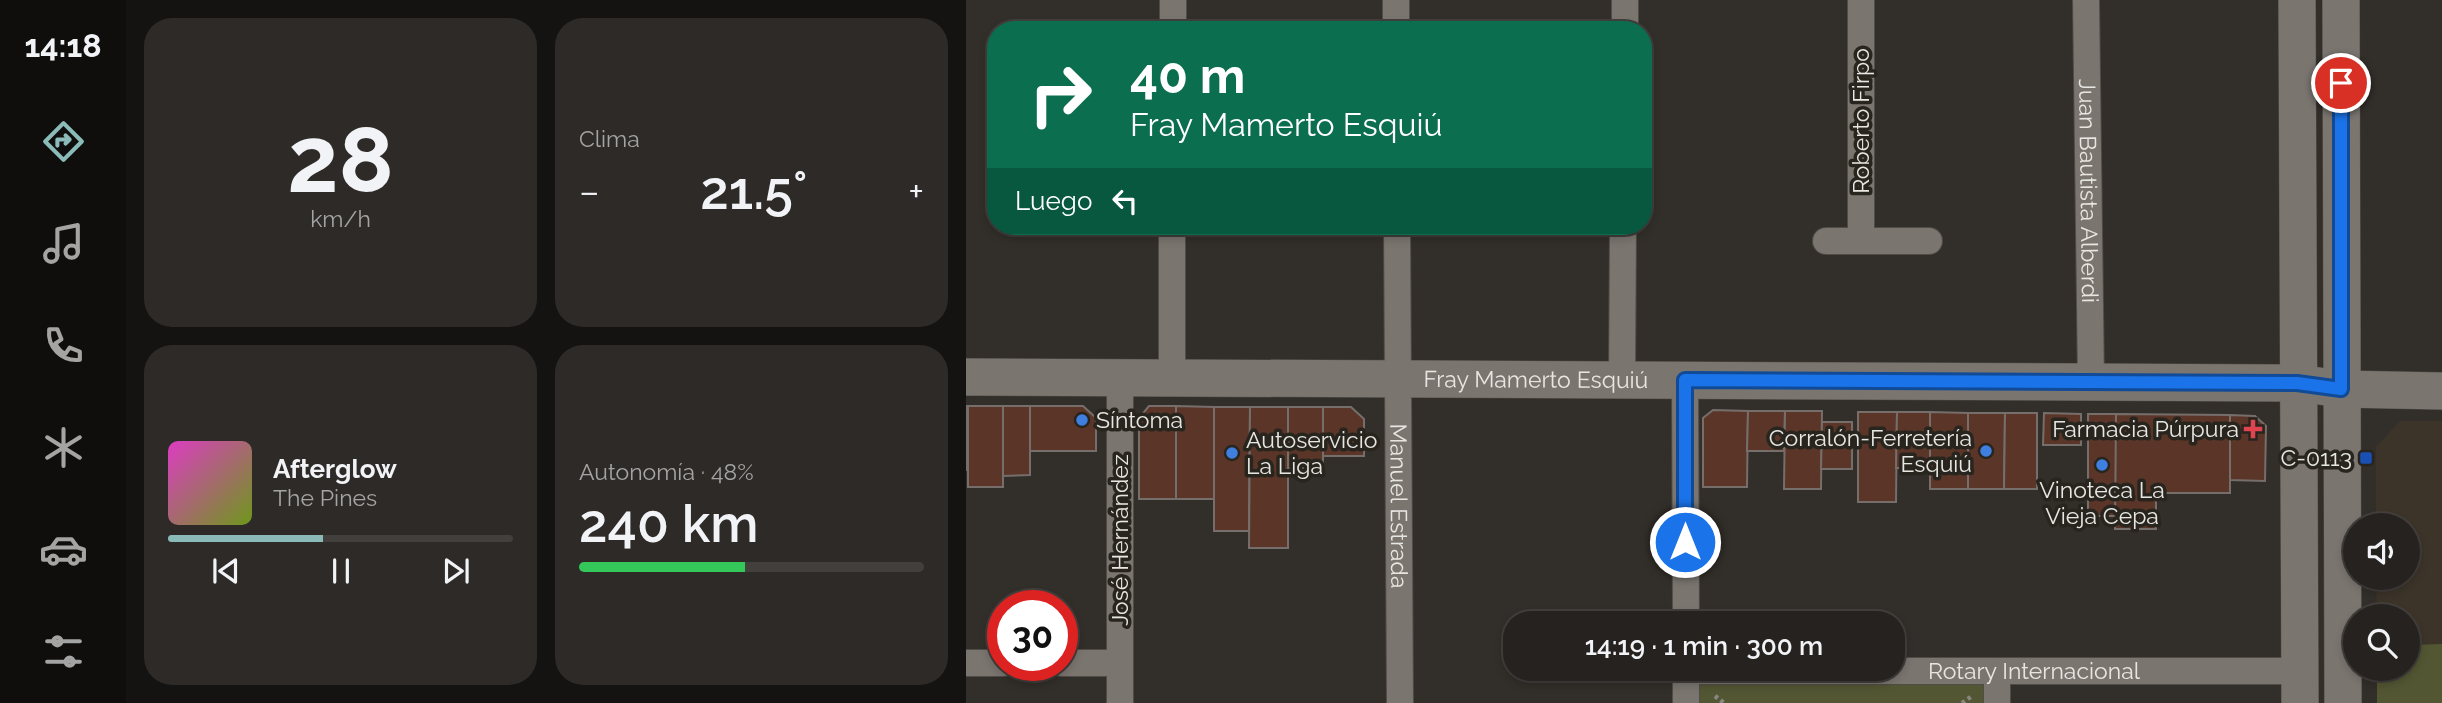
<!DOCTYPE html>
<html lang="es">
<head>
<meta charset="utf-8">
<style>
  :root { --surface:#26221f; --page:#2e2a28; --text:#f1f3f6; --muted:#a4a4a4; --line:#423f3d; --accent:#8bbbb9 }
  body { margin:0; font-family:Raleway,sans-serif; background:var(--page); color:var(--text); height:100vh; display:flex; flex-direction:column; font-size:26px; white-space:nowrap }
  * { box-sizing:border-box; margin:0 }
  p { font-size:23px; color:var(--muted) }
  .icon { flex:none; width:38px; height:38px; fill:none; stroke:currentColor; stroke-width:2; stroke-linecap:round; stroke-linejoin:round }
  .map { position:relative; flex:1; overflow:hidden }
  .details { display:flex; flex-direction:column; gap:18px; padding:18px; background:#151311; width:840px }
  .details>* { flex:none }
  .banner { position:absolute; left:21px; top:21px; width:665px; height:214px; border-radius:28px; box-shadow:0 4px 10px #0003,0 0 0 2px var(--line); background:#0b6e4f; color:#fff; overflow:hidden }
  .tools { position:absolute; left:1377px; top:513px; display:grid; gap:14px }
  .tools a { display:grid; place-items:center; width:77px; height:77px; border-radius:50%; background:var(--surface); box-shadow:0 4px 10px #0003,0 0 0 2px var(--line); font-size:35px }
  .speed { position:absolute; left:21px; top:590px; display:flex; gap:14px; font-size:35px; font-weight:700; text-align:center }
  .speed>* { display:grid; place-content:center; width:91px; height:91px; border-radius:50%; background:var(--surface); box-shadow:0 4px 10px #0003,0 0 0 2px var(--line); line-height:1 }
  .speed .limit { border:10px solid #d22; background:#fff; color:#111 }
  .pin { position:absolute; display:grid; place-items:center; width:60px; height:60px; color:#fff; margin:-30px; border:4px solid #fff; border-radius:50%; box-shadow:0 2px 7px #0007 }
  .me { position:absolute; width:77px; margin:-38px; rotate:0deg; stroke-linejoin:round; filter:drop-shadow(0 0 5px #0008) }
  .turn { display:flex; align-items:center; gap:24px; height:147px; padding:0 28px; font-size:32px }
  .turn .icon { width:91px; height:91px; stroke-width:2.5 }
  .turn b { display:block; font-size:49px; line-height:60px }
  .then { display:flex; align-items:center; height:66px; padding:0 28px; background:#0003; gap:14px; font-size:26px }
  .big { font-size:52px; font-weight:600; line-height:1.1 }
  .details .widget { flex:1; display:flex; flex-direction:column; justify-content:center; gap:10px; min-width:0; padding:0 24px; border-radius:28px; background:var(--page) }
  .details .dial { align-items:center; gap:0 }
  .dial b { font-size:91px; line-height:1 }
  .song { display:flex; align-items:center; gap:21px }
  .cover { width:84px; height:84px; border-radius:10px; background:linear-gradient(135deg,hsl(310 70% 55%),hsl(80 70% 35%)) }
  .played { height:7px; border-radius:4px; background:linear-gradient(90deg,var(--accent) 45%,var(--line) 45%) }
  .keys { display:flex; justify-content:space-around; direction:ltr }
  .heat { display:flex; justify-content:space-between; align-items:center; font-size:38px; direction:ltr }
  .charge { height:10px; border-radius:5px; background:linear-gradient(90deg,#34c759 48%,var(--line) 0) }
  .details .tiles { flex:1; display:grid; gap:18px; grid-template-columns:repeat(2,1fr) }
  .trip { position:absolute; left:537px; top:611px; width:402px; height:70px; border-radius:28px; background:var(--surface); box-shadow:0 4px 10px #0003,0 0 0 2px var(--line); font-weight:600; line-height:70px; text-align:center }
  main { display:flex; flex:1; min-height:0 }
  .dock { display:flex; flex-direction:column; width:126px; justify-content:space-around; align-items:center; background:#0f0e0c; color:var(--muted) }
  .dock .icon { width:49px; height:49px }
  .dock .current { color:var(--accent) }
  .dock b { font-size:32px; color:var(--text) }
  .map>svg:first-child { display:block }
  .built { fill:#3c3429 }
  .green { fill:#535633 }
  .building { fill:#5b3628; stroke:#766e6b; stroke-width:2 }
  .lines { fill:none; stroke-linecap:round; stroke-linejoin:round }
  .street-casing { stroke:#504c47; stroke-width:28 }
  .secondary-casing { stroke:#504c47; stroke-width:38 }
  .path { stroke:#898681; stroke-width:4.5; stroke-dasharray:3.5 3.5; stroke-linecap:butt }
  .street { stroke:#7a756f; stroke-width:26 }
  .secondary { stroke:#7a756f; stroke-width:37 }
  .route-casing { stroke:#114b97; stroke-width:18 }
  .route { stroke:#1a73e8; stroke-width:12 }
  .shop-dot { fill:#3f7fe0; stroke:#28251f; stroke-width:2.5 }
  .health-dot { fill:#e0444e; stroke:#28251f; stroke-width:2.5 }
  .transit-dot { fill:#1a4fb4; stroke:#28251f; stroke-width:2.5 }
  .labels { text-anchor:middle; stroke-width:7; stroke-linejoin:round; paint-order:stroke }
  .street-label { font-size:23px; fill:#e8e6e2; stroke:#28251f }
  .poi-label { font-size:23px; fill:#e8e6e2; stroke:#28251f; text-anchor:end }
</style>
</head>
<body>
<main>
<nav class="dock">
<b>14:18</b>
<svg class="icon current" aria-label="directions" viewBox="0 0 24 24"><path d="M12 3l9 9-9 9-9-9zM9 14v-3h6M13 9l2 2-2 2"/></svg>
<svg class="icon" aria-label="music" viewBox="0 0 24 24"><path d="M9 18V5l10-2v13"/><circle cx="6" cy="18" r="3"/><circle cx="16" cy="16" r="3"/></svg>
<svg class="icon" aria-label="phone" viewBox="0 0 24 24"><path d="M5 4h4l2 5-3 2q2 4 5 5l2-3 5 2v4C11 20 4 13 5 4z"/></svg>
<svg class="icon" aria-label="climate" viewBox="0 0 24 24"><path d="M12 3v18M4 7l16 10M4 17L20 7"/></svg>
<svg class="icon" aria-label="car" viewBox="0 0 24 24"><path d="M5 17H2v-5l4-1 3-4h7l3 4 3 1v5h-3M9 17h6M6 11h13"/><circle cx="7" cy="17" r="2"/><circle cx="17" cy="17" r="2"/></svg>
<svg class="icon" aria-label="filters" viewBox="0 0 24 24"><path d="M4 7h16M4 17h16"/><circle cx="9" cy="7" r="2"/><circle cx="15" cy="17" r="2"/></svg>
</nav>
<section class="details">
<div class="tiles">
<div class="widget dial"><b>28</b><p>km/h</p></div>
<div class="widget"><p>Clima</p>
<div class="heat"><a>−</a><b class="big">21.5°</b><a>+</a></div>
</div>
<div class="widget">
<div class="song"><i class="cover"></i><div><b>Afterglow</b><p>The Pines</p></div></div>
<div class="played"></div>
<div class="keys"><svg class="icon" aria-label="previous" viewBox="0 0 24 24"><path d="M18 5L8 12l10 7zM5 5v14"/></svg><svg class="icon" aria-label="pause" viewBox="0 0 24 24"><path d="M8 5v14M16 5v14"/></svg><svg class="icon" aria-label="next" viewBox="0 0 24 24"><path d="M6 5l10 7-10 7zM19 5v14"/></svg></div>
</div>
<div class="widget"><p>Autonomía · 48%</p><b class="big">240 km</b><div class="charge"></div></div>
</div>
</section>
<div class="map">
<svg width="1476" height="703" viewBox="0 0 1476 703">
  <rect width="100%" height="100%" fill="#322e29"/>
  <polygon class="built" points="1434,421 1476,421 1476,644 1442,645 1442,616 1411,616 1410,578 1442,578 1442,525 1410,525 1410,447"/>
  <g class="green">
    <polygon points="1476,644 1476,703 1411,703 1411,669 1442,668 1442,645"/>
    <polygon points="732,682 1023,683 1023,703 732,703"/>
  </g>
  <g class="building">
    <rect x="0" y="406" width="2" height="64"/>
    <rect x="2" y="406" width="35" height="81"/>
    <polygon points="37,406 64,406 64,475 37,476"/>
    <polygon points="64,406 117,406 130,418 130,451 64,451"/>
    <polygon points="183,406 210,406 210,499 173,499 173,418"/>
    <polygon points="210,406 248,407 248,499 210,499"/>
    <polygon points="248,407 284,407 283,531 248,531"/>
    <polygon points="284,407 322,407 322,548 283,548"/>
    <rect x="322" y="407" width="35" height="61"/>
    <polygon points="357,407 385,407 398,419 398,456 357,456"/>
    <polygon points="747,410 782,411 781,487 737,487 737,418"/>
    <polygon points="782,411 819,411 818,451 781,451"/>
    <polygon points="819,411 856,411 855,489 818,489"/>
    <polygon points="892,412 931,412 930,502 892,502"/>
    <polygon points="931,412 964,412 964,468 930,468"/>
    <polygon points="964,412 1002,413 1002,489 964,489"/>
    <polygon points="1002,413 1039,413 1038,489 1002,489"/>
    <polygon points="1039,413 1071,413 1071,489 1038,489"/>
    <polygon points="1078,413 1115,414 1115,445 1077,445"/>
    <rect x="1122" y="414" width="28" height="102"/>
    <polygon points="1150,414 1264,415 1264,493 1190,493 1190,529 1149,529"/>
    <polygon points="1264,415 1289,416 1300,426 1299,481 1264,480"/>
    <polygon points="856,422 886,422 886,469 855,469"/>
  </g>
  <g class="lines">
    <defs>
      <g id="street">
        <polyline points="430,0 430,30"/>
        <polyline points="895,0 895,241"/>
        <path id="s1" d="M 1120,0 L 1125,382"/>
        <polyline points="207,30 207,0"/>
        <polyline points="659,30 659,0"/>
        <path id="s2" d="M 431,226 L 434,703"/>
        <polyline points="860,241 963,241"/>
        <polyline points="154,378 154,703"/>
        <polyline points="206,378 206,226"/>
        <polyline points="656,380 657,226"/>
        <polyline points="719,380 720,623"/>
        <polyline points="0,663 37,663"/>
        <polyline points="96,663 154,663"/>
        <polyline points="720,668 720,703"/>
        <path id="s3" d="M 720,671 L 1334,671"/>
        <polyline points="1031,671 1031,703"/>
      </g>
      <g id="secondary">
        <polyline points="1331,0 1334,703"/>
        <polyline points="1375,0 1377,703"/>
        <path id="s4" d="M 0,377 L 1331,383 L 1375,389 L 1476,391"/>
      </g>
    </defs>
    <use href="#street" class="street-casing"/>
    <use href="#secondary" class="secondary-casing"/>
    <g class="path">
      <polyline points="749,696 758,703"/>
      <polyline points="996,703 1006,696"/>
    </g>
    <use href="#street" class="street"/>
    <use href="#secondary" class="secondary"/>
  </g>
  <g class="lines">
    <defs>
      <polyline id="route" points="719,542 719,380 1331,383 1375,389 1375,83"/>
    </defs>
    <use href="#route" class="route-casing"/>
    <use href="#route" class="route"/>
  </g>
  <g class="shop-dot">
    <circle cx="116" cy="420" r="7"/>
    <circle cx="1020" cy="451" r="7"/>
    <circle cx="266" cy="453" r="7"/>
    <circle cx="1136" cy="465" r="7"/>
  </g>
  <path class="health-dot" d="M1283.5 418.5h7v7h7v7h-7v7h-7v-7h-7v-7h7z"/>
  <rect class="transit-dot" x="1393" y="451" width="14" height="14" rx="3.5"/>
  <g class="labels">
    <g class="street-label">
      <text transform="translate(895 121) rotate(-90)" y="8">Roberto Firpo</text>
      <text dy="8" stroke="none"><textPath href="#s1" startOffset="191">Juan Bautista Alberdi</textPath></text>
      <text dy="8" stroke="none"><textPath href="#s4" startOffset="570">Fray Mamerto Esquiú</textPath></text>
      <text dy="8" stroke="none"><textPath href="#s2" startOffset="280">Manuel Estrada</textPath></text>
      <text transform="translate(154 540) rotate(-90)" y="8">José Hernández</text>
      <text dy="8" stroke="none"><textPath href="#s3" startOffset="348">Rotary Internacional</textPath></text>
    </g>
    <g class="poi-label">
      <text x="130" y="428" text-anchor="start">Síntoma</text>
      <text x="1273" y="437">Farmacia Púrpura</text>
      <text x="1006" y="446">Corralón-Ferretería<tspan x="1006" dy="26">Esquiú</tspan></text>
      <text x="280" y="448" text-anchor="start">Autoservicio<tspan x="280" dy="26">La Liga</tspan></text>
      <text x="1386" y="466">C-0113</text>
      <text x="1136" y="498" text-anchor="middle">Vinoteca La<tspan x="1136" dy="26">Vieja Cepa</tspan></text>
    </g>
  </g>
</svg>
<div class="tools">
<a><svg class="icon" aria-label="sound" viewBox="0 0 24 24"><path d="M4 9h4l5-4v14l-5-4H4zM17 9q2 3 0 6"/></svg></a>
<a><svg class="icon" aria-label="search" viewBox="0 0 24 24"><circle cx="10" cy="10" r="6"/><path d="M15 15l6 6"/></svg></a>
</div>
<div class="speed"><div class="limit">30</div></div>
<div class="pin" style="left:1375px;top:83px;background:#d93025"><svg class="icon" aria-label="arrive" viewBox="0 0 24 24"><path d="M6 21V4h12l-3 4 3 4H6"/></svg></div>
<svg class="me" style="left:719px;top:542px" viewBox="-20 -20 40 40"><circle r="17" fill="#1a73e8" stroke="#fff" stroke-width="3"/><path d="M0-11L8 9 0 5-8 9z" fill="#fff"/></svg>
<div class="trip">14:19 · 1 min · 300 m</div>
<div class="banner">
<div class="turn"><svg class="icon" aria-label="right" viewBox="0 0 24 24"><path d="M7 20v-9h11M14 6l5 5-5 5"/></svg><div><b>40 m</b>Fray Mamerto Esquiú</div></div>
<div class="then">Luego<svg class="icon" aria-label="left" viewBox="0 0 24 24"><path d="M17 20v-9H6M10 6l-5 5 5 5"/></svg></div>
</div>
</div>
</main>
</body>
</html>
